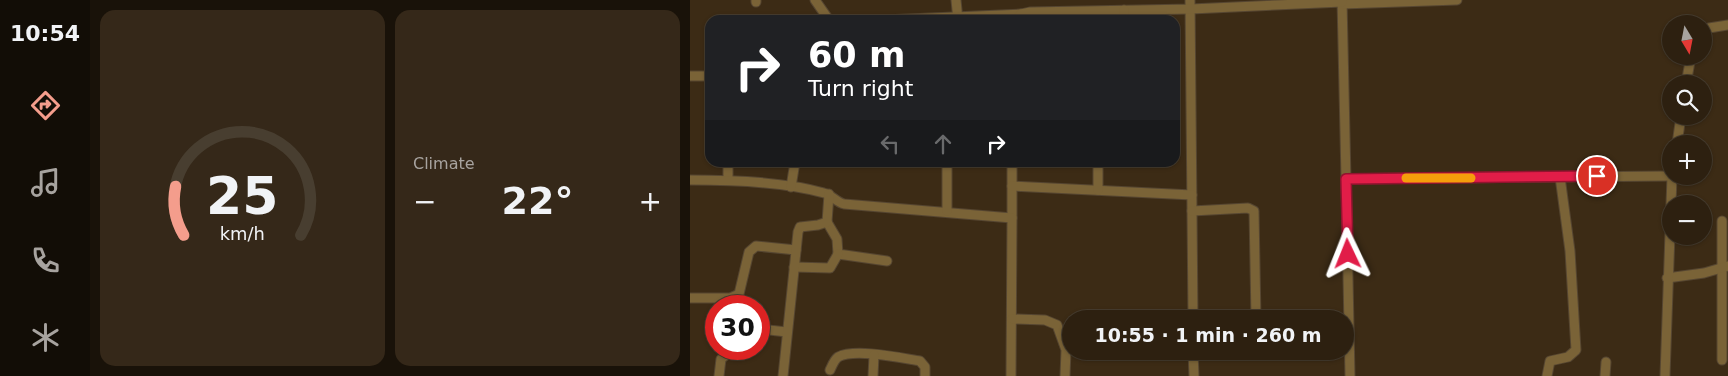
<!DOCTYPE html>
<html lang="en">
<head>
<meta charset="utf-8">
<style>
  :root { --surface:#2d2010; --page:#352819; --text:#f1f3f6; --muted:#a7a39f; --line:#483e30; --accent:#f49d8c }
  body { margin:0; font-family:"DejaVu Sans",sans-serif; background:var(--page); color:var(--text); height:100vh; display:flex; flex-direction:column; font-size:19px; white-space:nowrap }
  * { box-sizing:border-box; margin:0 }
  p { font-size:16px; color:var(--muted) }
  .icon { flex:none; width:28px; height:28px; fill:none; stroke:currentColor; stroke-width:2; stroke-linecap:round; stroke-linejoin:round }
  .map { position:relative; flex:1; overflow:hidden }
  .panel { display:flex; flex-direction:column; gap:10px; padding:10px; background:#191209; width:600px }
  .panel>* { flex:none }
  .guide { position:absolute; left:15px; top:15px; width:475px; height:152px; border-radius:15px; box-shadow:0 1px 4px #0004,0 0 0 1px var(--line); background:#202124; color:#fff; overflow:hidden }
  .needle { width:32px; rotate:170deg }
  .buttons { position:absolute; left:972px; top:15px; display:grid; gap:10px }
  .buttons a { display:grid; place-items:center; width:50px; height:50px; border-radius:50%; background:var(--surface); box-shadow:0 1px 4px #0004,0 0 0 1px var(--line); font-size:25px }
  .speed { position:absolute; left:15px; top:295px; display:flex; gap:10px; font-size:25px; font-weight:700; text-align:center }
  .speed>* { display:grid; place-content:center; width:65px; height:65px; border-radius:50%; background:var(--surface); box-shadow:0 1px 4px #0004,0 0 0 1px var(--line); line-height:1 }
  .speed .limit { border:8px solid #d22; background:#fff; color:#111 }
  .pin { position:absolute; display:grid; place-items:center; width:42px; height:42px; color:#fff; margin:-21px; border:2px solid #fff; border-radius:50%; box-shadow:0 1px 5px #0007 }
  .me { position:absolute; width:55px; margin:-28px; rotate:358deg; stroke-linejoin:round; filter:drop-shadow(0 0 4px #0008) }
  .turn { display:flex; align-items:center; gap:18px; height:105px; padding:0 20px; font-size:22px }
  .turn .icon { width:65px; height:65px; stroke-width:2.5 }
  .turn b { display:block; font-size:35px; line-height:42px }
  .lanes { display:flex; align-items:center; height:48px; padding:0 20px; background:#0003; justify-content:center; gap:25px; direction:ltr }
  .lanes .off { opacity:.35 }
  .big { font-size:38px; font-weight:600; line-height:1.1 }
  .panel .widget { flex:1; display:flex; flex-direction:column; justify-content:center; gap:8px; min-width:0; padding:0 18px; border-radius:15px; background:var(--page) }
  .panel .dial { align-items:center; gap:0 }
  .dial svg { height:130px; overflow:visible; fill:none; stroke:var(--line); stroke-width:7; stroke-linecap:round; text-anchor:middle }
  .dial text { fill:var(--text); stroke:none }
  .heat { display:flex; justify-content:space-between; align-items:center; font-size:28px; direction:ltr }
  .panel .tiles { flex:1; display:grid; gap:10px; grid-template-columns:repeat(2,1fr) }
  .trip { position:absolute; left:372px; top:310px; width:292px; height:50px; border-radius:25px; background:var(--surface); box-shadow:0 1px 4px #0004,0 0 0 1px var(--line); font-weight:600; line-height:50px; text-align:center }
  main { display:flex; flex:1; min-height:0 }
  .menu { display:flex; flex-direction:column; width:90px; justify-content:space-around; align-items:center; background:#120d06; color:var(--muted) }
  .menu .icon { width:35px; height:35px }
  .menu .current { color:var(--accent) }
  .menu b { font-size:22px; color:var(--text) }
  .map>svg:first-child { display:block }
  .lines { fill:none; stroke-linecap:round; stroke-linejoin:round }
  .street-casing { stroke:#564631; stroke-width:11 }
  .street { stroke:#7a6337; stroke-width:9 }
  .route-casing { stroke:#92132f; stroke-width:12 }
  .route { stroke:#e11d48; stroke-width:9 }
  .slow { stroke:#f59e0b; stroke-width:9 }
</style>
</head>
<body>
<main>
<nav class="menu">
<b>10:54</b>
<svg class="icon current" aria-label="directions" viewBox="0 0 24 24"><path d="M12 3l9 9-9 9-9-9zM9 14v-3h6M13 9l2 2-2 2"/></svg>
<svg class="icon" aria-label="music" viewBox="0 0 24 24"><path d="M9 18V5l10-2v13"/><circle cx="6" cy="18" r="3"/><circle cx="16" cy="16" r="3"/></svg>
<svg class="icon" aria-label="phone" viewBox="0 0 24 24"><path d="M5 4h4l2 5-3 2q2 4 5 5l2-3 5 2v4C11 20 4 13 5 4z"/></svg>
<svg class="icon" aria-label="climate" viewBox="0 0 24 24"><path d="M12 3v18M4 7l16 10M4 17L20 7"/></svg>
</nav>
<section class="panel">
<div class="tiles">
<div class="widget dial"><svg viewBox="0 0 100 80">
<path d="M14 69A42 42 0 1 1 86 69"/>
<path d="M14 69A42 42 0 0 1 9 39" stroke="#f49d8c"/>
<text x="50" y="56" font-size="32" font-weight="700">25</text>
<text x="50" y="72" font-size="11">km/h</text>
</svg></div>
<div class="widget"><p>Climate</p>
<div class="heat"><a>−</a><b class="big">22°</b><a>+</a></div>
</div>
</div>
</section>
<div class="map">
<svg width="1038" height="376" viewBox="0 0 1038 376">
  <rect width="100%" height="100%" fill="#3c2b15"/>
  <g class="lines">
    <defs>
      <g id="street">
        <polyline points="66,0 66,2"/>
        <polyline points="125,0 139,20"/>
        <polyline points="266,0 268,20"/>
        <polyline points="500,0 503,319"/>
        <polyline points="652,0 656,179"/>
        <polyline points="652,4 767,0"/>
        <polyline points="194,20 331,14"/>
        <polyline points="324,20 331,14 340,12 501,9 652,2"/>
        <polyline points="434,20 434,10"/>
        <polyline points="1014,31 1019,28 1038,25"/>
        <polyline points="0,76 20,76"/>
        <polyline points="996,84 1001,56"/>
        <polyline points="987,144 991,116"/>
        <polyline points="38,162 38,180"/>
        <polyline points="322,162 322,218"/>
        <path d="M 0,180 C 40,180 96,182 134,193 C 142,195 146,202 154,204 L 322,218 L 321,376"/>
        <polyline points="322,186 502,195"/>
        <polyline points="101,187 105,162"/>
        <polyline points="408,190 408,162"/>
        <polyline points="257,211 257,162"/>
        <polyline points="502,211 558,208 564,211 566,319"/>
        <polyline points="1032,221 1032,360"/>
        <polyline points="137,222 147,239 148,254 197,261"/>
        <polyline points="104,267 140,268 148,254"/>
        <polyline points="977,278 1014,273 1038,266"/>
        <polyline points="0,298 40,298 49,294 59,252 66,246 106,250"/>
        <polyline points="322,319 355,320 367,325 376,350 375,376"/>
        <polyline points="69,329 97,332"/>
        <polyline points="503,351 504,376"/>
        <path d="M 140,370 C 142,366 144,360 148,357 C 165,348 211,358 230,361 L 235,367 L 235,376"/>
        <polyline points="29,376 31,359 44,349"/>
        <polyline points="93,376 108,232 110,227 128,225 137,222 139,194"/>
        <polyline points="183,376 184,355"/>
        <polyline points="660,376 656,179 981,176"/>
        <polyline points="857,376 860,361 878,357 886,350 880,251 870,177"/>
        <polyline points="915,376 916,362"/>
        <polyline points="975,376 982,176"/>
      </g>
    </defs>
    <use href="#street" class="street-casing"/>
    <use href="#street" class="street"/>
  </g>
  <g class="lines">
    <defs>
      <polyline id="route" points="658,254 656,179 907,176"/>
    </defs>
    <use href="#route" class="route-casing"/>
    <use href="#route" class="route"/>
    <polyline class="slow" points="716,178 781,178"/>
  </g>
</svg>
<div class="buttons">
<a><svg class="needle" viewBox="-14 -14 28 28"><path d="M0-13l5 13h-10z" fill="#e53935"/><path d="M0 13l5-13h-10z" fill="#a7a39f"/></svg></a>
<a><svg class="icon" aria-label="search" viewBox="0 0 24 24"><circle cx="10" cy="10" r="6"/><path d="M15 15l6 6"/></svg></a>
<a>+</a>
<a>−</a>
</div>
<div class="speed"><div class="limit">30</div></div>
<div class="pin" style="left:907px;top:176px;background:#d93025"><svg class="icon" aria-label="arrive" viewBox="0 0 24 24"><path d="M6 21V4h12l-3 4 3 4H6"/></svg></div>
<svg class="me" style="left:658px;top:254px" viewBox="-20 -20 40 40"><path d="M0-17L14 15 0 8-14 15z" fill="#e11d48" stroke="#fff" stroke-width="4"/></svg>
<div class="trip">10:55 · 1 min · 260 m</div>
<div class="guide">
<div class="turn"><svg class="icon" aria-label="right" viewBox="0 0 24 24"><path d="M7 20v-9h11M14 6l5 5-5 5"/></svg><div><b>60 m</b>Turn right</div></div>
<div class="lanes"><svg class="icon off" aria-label="left" viewBox="0 0 24 24"><path d="M17 20v-9H6M10 6l-5 5 5 5"/></svg><svg class="icon off" aria-label="ahead" viewBox="0 0 24 24"><path d="M12 20V5M6 11l6-6 6 6"/></svg><svg class="icon" aria-label="right" viewBox="0 0 24 24"><path d="M7 20v-9h11M14 6l5 5-5 5"/></svg></div>
</div>
</div>
</main>
</body>
</html>
